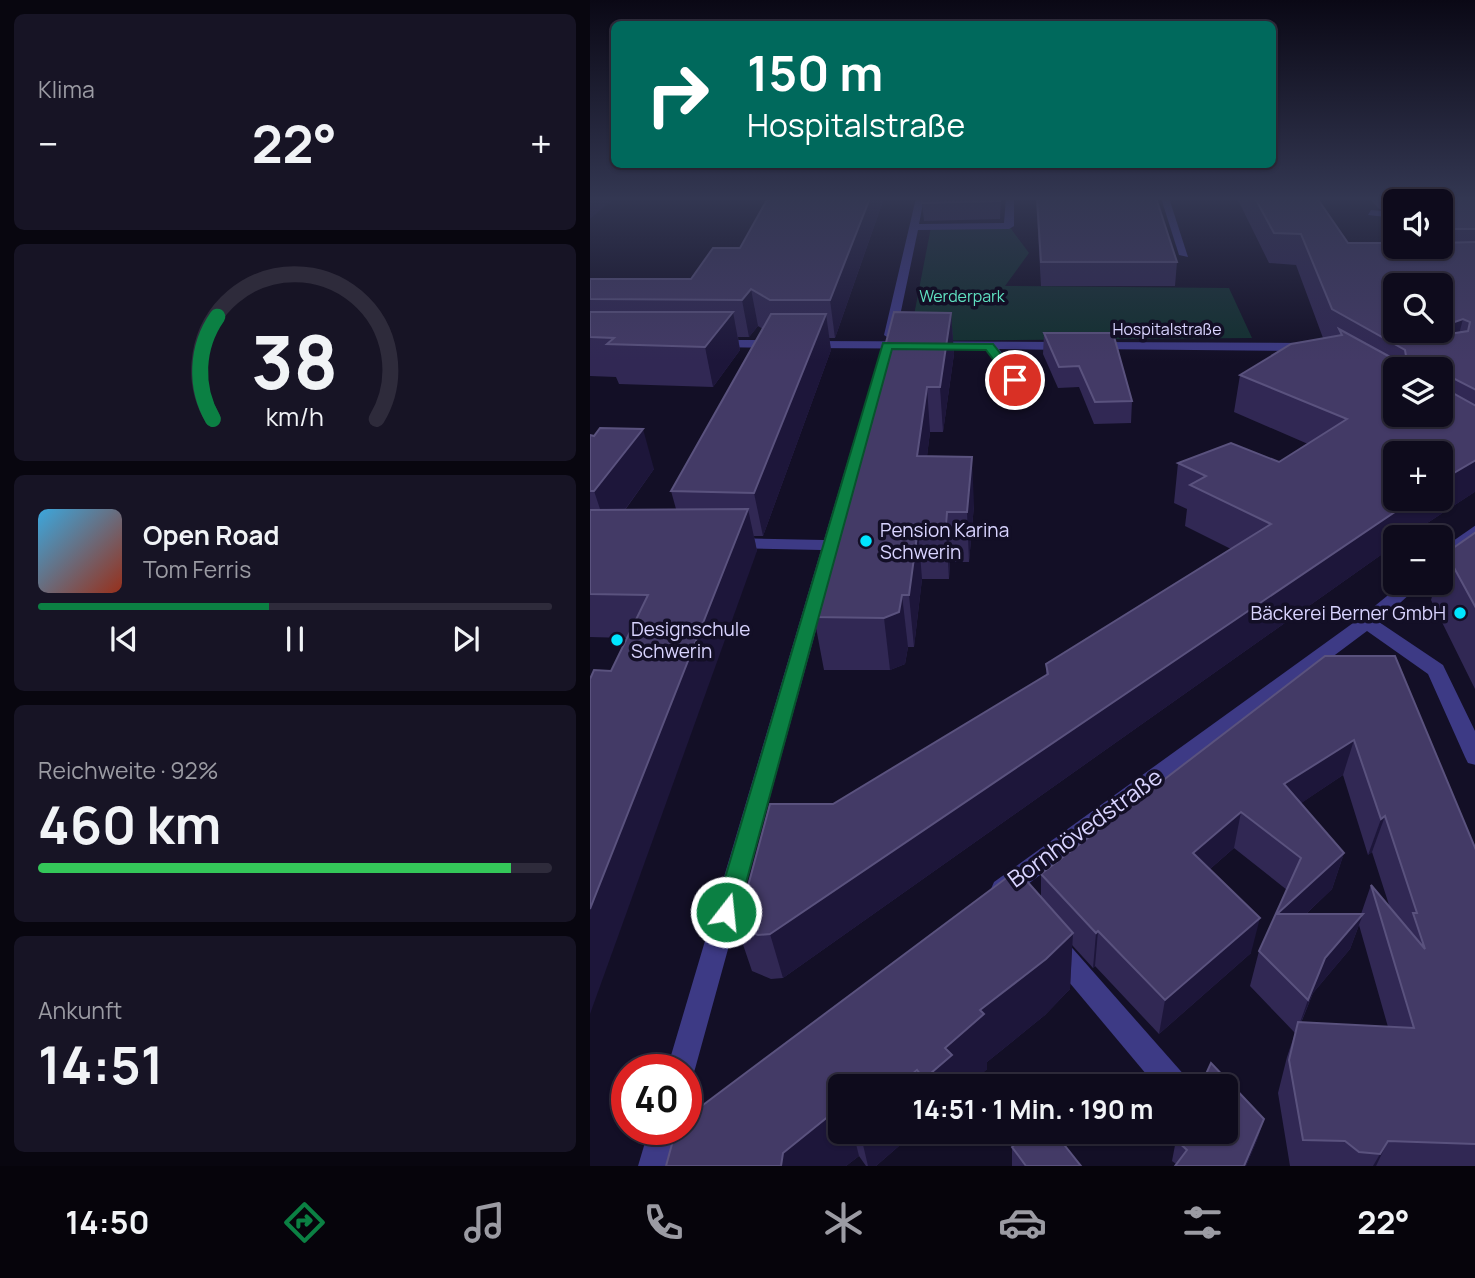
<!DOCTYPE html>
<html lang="de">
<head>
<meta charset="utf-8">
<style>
  :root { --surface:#0e0b1c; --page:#171425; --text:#f1f3f6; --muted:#9b9ba3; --line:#2e2b3b; --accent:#0b8043 }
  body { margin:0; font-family:Manrope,sans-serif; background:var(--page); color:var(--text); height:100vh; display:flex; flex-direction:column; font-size:26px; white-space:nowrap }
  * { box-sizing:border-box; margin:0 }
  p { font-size:23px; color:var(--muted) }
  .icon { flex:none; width:38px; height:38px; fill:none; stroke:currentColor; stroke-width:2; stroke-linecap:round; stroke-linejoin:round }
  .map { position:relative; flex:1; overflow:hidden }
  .panel { display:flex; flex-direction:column; gap:14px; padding:14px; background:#08060f; width:590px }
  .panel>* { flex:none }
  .banner { position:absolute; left:21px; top:21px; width:665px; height:147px; border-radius:10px; box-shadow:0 2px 5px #0004,0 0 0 2px var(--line); background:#00695c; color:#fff; overflow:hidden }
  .buttons { position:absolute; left:793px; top:189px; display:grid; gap:14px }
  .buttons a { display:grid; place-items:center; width:70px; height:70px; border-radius:10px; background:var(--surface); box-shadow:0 2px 5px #0004,0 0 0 2px var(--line); font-size:35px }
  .speed { position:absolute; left:21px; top:1054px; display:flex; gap:14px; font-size:35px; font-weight:700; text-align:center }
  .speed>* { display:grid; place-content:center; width:91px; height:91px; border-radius:50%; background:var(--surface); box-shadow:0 2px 5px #0004,0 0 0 2px var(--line); line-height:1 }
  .speed .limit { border:10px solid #d22; background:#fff; color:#111 }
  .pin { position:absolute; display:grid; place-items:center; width:60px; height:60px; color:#fff; margin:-30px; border:4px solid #fff; border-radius:50%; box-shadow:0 2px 7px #0007 }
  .me { position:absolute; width:77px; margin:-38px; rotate:16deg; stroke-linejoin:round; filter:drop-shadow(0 0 5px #0008) }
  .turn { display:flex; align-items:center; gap:24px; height:147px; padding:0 21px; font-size:32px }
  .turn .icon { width:91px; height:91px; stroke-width:2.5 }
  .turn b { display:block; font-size:49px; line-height:60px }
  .big { font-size:52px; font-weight:700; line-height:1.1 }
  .panel .widget { flex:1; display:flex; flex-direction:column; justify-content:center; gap:10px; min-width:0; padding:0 24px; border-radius:10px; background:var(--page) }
  .panel .dial { align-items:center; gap:0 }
  .dial svg { height:182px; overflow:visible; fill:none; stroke:var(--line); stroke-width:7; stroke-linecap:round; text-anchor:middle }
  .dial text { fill:var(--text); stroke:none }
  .song { display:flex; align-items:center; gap:21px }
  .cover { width:84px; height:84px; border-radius:10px; background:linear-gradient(135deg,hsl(200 70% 55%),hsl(10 70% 35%)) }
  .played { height:7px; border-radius:4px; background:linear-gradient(90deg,var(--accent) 45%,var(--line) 45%) }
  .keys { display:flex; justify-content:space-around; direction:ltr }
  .heat { display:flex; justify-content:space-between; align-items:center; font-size:38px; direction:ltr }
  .charge { height:10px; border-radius:5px; background:linear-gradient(90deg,#34c759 92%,var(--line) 0) }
  .trip { position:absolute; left:238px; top:1074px; width:410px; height:70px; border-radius:10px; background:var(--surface); box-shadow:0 2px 5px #0004,0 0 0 2px var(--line); font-weight:700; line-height:70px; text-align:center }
  .menu { display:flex; height:112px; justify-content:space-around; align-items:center; background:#06040b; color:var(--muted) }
  .menu .icon { width:49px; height:49px }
  .menu .active { color:var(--accent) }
  .menu b { font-size:32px; color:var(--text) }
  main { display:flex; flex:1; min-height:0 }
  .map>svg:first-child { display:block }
  .green { fill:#12302f }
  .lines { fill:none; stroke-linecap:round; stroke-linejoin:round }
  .minor { fill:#3d3a85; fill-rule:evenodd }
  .wall { fill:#312854; fill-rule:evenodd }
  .shaded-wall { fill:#1d163a }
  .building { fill:#433a66; stroke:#5a527e; stroke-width:2; fill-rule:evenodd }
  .route { fill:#0b8043; stroke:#07532c; stroke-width:2 }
  .poi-dot { fill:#00e5ff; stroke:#130f26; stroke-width:2.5 }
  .labels { text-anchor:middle; stroke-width:7; stroke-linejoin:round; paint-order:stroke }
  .far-park-label { font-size:16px; fill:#5fe0c0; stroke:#130f26 }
  .far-street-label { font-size:16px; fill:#d9d4ff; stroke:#130f26 }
  .poi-label { font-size:19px; fill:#d9d4ff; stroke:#130f26; text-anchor:start }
  .near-street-label { font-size:23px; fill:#d9d4ff; stroke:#130f26 }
</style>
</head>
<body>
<main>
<section class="panel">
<div class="widget"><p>Klima</p>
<div class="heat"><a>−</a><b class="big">22°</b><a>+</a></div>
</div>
<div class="widget dial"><svg viewBox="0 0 100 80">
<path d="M14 69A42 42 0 1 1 86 69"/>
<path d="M14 69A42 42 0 0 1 16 24" stroke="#0b8043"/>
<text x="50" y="56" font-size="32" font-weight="700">38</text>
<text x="50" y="72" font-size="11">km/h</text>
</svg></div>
<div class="widget">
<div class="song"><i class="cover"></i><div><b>Open Road</b><p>Tom Ferris</p></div></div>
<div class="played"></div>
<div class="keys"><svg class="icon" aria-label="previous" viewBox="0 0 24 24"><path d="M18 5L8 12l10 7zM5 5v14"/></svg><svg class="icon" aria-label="pause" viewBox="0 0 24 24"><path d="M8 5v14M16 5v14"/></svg><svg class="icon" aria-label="next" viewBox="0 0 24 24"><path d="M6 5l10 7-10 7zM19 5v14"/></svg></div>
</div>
<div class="widget"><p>Reichweite · 92%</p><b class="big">460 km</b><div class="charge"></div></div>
<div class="widget"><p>Ankunft</p><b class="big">14:51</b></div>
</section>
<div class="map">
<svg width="886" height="1166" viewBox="0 0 886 1166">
  <rect width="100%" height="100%" fill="#130f26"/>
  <polygon class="green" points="419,226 439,253 415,286 639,288 662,338 319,341 341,227"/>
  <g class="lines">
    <g class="minor">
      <polygon points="326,198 334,198 329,224 414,223 416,198 424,198 424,226 419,229 328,230 306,335 300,339 294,335"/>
      <polygon points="571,198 579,198 598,257 589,255"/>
      <polygon points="781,210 805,212 805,218 778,215"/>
      <polygon points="125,340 188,340 194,344 188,348 121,347 121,341"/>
      <polygon points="216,341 475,342 481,346 475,350 409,349 444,397 437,401 432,400 396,349 212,348 212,342"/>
      <polygon points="503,342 720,343 726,347 720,351 499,349 499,343"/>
      <polygon points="276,419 283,423 105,1069 101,1079 96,1081 96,1069 77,1069 231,550 143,548 135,543 143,538 234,540 269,423"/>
      <polygon points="886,525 886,539 850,564 850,550"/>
      <polygon points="813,583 832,583 789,622 853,665 886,733 886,765 878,763 875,757 838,674 777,631 422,896 413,900 404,896 401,889 404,882 770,618"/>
      <polygon points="467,937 476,941 596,1077 600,1087 567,1087 458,957 454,949 458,941"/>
      <polygon points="59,1129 89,1129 78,1166 48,1166"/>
    </g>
  </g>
  <g class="wall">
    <polygon points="178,198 294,198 245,338 239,338 241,350 173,536 164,536 167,551 21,671 37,638 0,637 0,435 64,469 35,510 86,509 81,491 173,329 168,326 159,337 148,337 150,350 123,387 29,384 26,377 0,376 0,279 101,279 150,248"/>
    <polygon points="333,198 411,198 410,219 334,221 332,203"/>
    <polygon points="446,198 566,198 587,262 585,286 451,286"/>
    <path d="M 647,198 L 727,198 L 758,243 L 850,247 L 850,201 L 805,201 L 805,226 L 799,220 L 802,210 L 789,209 L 779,198 L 886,198 L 886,491 L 816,537 L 805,537 L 805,545 L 193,978 L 181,979 L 162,971 L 147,927 L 243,804 L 456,676 L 456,664 L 641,549 L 595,526 L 597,509 L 584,503 L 588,463 L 689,462 L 718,444 L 644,412 L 650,375 L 733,338 L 706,265 L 679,263 ZM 805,369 L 850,369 L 850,415 Z"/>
    <polygon points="361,313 364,354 353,432 340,432 337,456 384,505 379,562 360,562 359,579 332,579 324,647 318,647 315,664 300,670 234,670 224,617"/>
    <polygon points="454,333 542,401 541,423 504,424 489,387 468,388 453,354"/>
    <polygon points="886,532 886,691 841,600 846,583 850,583 850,570 856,553"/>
    <path d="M 735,656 L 886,850 L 886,1166 L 700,1166 L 688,1093 L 697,1057 L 705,1033 L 660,986 L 669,951 L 697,890 L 644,848 L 620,869 L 661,953 L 569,1034 L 505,966 L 503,968 L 482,945 L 480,989 L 455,1015 L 397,1062 L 397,1069 L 377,1087 L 250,1087 L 250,1132 L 325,1132 L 286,1166 L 276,1166 L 269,1156 L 256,1166 L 76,1166 L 451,897 L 451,874 ZM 753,775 L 778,855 L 782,852 L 800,908 L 781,885 L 771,914 L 716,914 L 742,889 L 754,853 L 711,803 ZM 769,925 L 798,1027 L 711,1023 L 723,993 L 760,949 Z"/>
    <polygon points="674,1119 667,1140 656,1166 585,1166 586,1164 582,1161 586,1140"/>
    <polygon points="422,1147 491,1166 422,1166"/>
  </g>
  <g class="shaded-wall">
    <polygon points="0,198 25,198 0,219"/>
    <polygon points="280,198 294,198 245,338 240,300"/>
    <polygon points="161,289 168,326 159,337 152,300"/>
    <polygon points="143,312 150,350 123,387 115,347"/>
    <polygon points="361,313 364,354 353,432 350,387"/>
    <polygon points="236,314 241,350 173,536 164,493"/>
    <polygon points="873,319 864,353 843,331 850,331 850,327"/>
    <polygon points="337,387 340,432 331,505 327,456"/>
    <polygon points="53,429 64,469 18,533 4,491"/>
    <polygon points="382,457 384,505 379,562 377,512"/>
    <polygon points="886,460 886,491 816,537 805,537 805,545 193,978 180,934 824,499 850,499 850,481"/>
    <polygon points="158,509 167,551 0,1014 0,909"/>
    <polygon points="357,512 360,562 359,579 356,528"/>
    <polygon points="328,528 332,579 324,647 319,595"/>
    <polygon points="312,595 318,647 315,664 300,670 294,618"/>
    <polygon points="764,740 753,775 686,820 694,784"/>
    <polygon points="651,812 644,848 598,888 603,853"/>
    <polygon points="795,816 782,852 778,855 791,819"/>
    <polygon points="754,853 742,889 678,950 687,914"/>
    <polygon points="773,914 760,949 723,993 706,1034 718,1000 735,958"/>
    <polygon points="670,918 661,953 569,1034 575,1000"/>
    <polygon points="508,931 505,966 503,968 506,933"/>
    <polygon points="483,933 480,989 455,1015 397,1062 397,1069 377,1087 335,1087 334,1079 355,1048 390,1010"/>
    <polygon points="327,1070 329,1087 307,1087"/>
    <polygon points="250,1107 250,1132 263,1132 269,1156 256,1166 191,1166 193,1153"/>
    <polygon points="674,1119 667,1140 656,1166 654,1166"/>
    <polygon points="270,1132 325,1132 286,1166 278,1166"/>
    <polygon points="798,1141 786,1166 783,1166 790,1154"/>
  </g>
  <g class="building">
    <polygon points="178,198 280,198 240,300 180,300 161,289 152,300 0,299 0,279 101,279 123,248 150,248"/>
    <polygon points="333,198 410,198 410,201 332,203"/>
    <polygon points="447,198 566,198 587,262 451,262"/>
    <path d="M 665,198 L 727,198 L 758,243 L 805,243 L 805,247 L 850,247 L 850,243 L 886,242 L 886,390 L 859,376 L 850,376 L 850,369 L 805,369 L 805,415 L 850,415 L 850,386 L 886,406 L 886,460 L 850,481 L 850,453 L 805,453 L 805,499 L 824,499 L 180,934 L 168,935 L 147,927 L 180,804 L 243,804 L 458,674 L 456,664 L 681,524 L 600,485 L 616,476 L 588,463 L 641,443 L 689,462 L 757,419 L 650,375 L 701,344 L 752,335 L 749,329 L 813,364 L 817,362 L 815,350 L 742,309 L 711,234 L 684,233 ZM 805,285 L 850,285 L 850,327 L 873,319 L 880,322 L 878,331 L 853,335 L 845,331 L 805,331 Z"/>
    <polygon points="806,198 886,198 886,229 850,229 850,201 809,201"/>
    <polygon points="0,312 143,312 115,347 17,344 24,338 0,337"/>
    <polygon points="304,312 361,313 350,387 337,387 327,456 382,457 377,512 357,512 356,528 328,528 319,595 312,595 309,612 294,618 224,617"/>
    <polygon points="181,314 236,314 164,493 81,491"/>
    <polygon points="454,333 523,333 542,401 505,402 489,366 469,367"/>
    <polygon points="10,428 53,429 4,491 0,491 0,435 4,436"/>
    <polygon points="158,509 0,909 0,679 4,670 21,671 58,595 0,594 0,510"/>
    <polygon points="886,532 886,608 856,553"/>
    <polygon points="735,656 805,656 886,850 886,1144 798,1141 790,1154 769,1152 755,1141 713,1140 699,1060 708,1022 824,1028 781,885 835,949 823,913 827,913 795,816 791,819 764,740 694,784 754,853 687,914 773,914 735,958 718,1000 669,951 711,858 651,812 603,853 670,918 575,1000 508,931 506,933 451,874"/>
    <polygon points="427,870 483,933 456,959 390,1010 394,1014 355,1048 362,1055 334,1079 327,1070 307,1087 250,1087 250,1107 193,1153 191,1166 76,1166 85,1133 88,1129 96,1129 97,1117"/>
    <polygon points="621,1063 674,1119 654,1166 585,1166 597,1150 586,1140 590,1132 635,1132 635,1087 610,1087"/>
    <polygon points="438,1132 464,1132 491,1166 436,1166 422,1147"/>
  </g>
  <linearGradient id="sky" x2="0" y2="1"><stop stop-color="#0a0815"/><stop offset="0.55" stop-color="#333752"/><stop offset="1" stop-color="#333752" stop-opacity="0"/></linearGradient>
  <rect width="886" height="361" fill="url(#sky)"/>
  <polygon class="route" points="293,343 403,344 431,380 421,383 396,350 302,349 148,912 144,919 136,922 128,919 125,912"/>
  <g class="poi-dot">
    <circle cx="276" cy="541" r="7"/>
    <circle cx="870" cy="613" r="7"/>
    <circle cx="27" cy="640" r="7"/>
  </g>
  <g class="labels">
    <g class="far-park-label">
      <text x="372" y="302">Werderpark</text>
    </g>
    <g class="far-street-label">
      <text x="577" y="335">Hospitalstraße</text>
    </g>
    <g class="poi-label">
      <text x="290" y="537">Pension Karina<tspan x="290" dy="22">Schwerin</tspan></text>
      <text x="856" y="620" text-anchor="end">Bäckerei Berner GmbH</text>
      <text x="41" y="636">Designschule<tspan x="41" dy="22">Schwerin</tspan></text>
    </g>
    <g class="near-street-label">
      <text transform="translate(495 828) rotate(-36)" y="8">Bornhövedstraße</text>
    </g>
  </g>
</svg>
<div class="buttons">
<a><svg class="icon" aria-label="sound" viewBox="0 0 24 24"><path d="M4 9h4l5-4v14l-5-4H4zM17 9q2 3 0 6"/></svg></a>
<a><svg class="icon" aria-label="search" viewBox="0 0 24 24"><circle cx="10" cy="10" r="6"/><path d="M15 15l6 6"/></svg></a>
<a><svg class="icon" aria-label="layers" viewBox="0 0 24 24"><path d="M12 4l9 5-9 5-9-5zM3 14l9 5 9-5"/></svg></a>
<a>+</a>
<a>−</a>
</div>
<div class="speed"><div class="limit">40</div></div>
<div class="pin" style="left:425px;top:380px;background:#d93025"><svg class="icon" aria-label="arrive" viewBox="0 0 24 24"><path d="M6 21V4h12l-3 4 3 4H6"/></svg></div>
<svg class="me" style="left:136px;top:912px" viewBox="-20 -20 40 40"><circle r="17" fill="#0b8043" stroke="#fff" stroke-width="3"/><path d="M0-11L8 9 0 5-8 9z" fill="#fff"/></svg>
<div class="trip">14:51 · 1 Min. · 190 m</div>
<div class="banner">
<div class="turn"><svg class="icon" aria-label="right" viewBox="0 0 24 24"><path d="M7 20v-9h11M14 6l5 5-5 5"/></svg><div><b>150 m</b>Hospitalstraße</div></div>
</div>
</div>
</main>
<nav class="menu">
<b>14:50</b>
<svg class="icon active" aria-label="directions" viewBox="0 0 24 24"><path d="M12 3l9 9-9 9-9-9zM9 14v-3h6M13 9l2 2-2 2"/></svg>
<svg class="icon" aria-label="music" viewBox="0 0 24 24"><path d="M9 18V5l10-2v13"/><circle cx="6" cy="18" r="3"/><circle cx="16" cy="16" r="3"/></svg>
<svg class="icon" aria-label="phone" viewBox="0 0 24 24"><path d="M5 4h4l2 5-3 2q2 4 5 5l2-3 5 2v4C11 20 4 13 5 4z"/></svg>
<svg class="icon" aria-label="climate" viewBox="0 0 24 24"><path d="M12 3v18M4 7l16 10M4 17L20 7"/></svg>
<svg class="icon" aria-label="car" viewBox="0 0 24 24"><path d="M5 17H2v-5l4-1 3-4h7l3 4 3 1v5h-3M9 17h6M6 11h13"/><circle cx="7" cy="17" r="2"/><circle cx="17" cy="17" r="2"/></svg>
<svg class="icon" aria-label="filters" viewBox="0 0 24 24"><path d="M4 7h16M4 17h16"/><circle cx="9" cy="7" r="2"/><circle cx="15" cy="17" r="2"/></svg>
<b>22°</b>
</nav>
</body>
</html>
